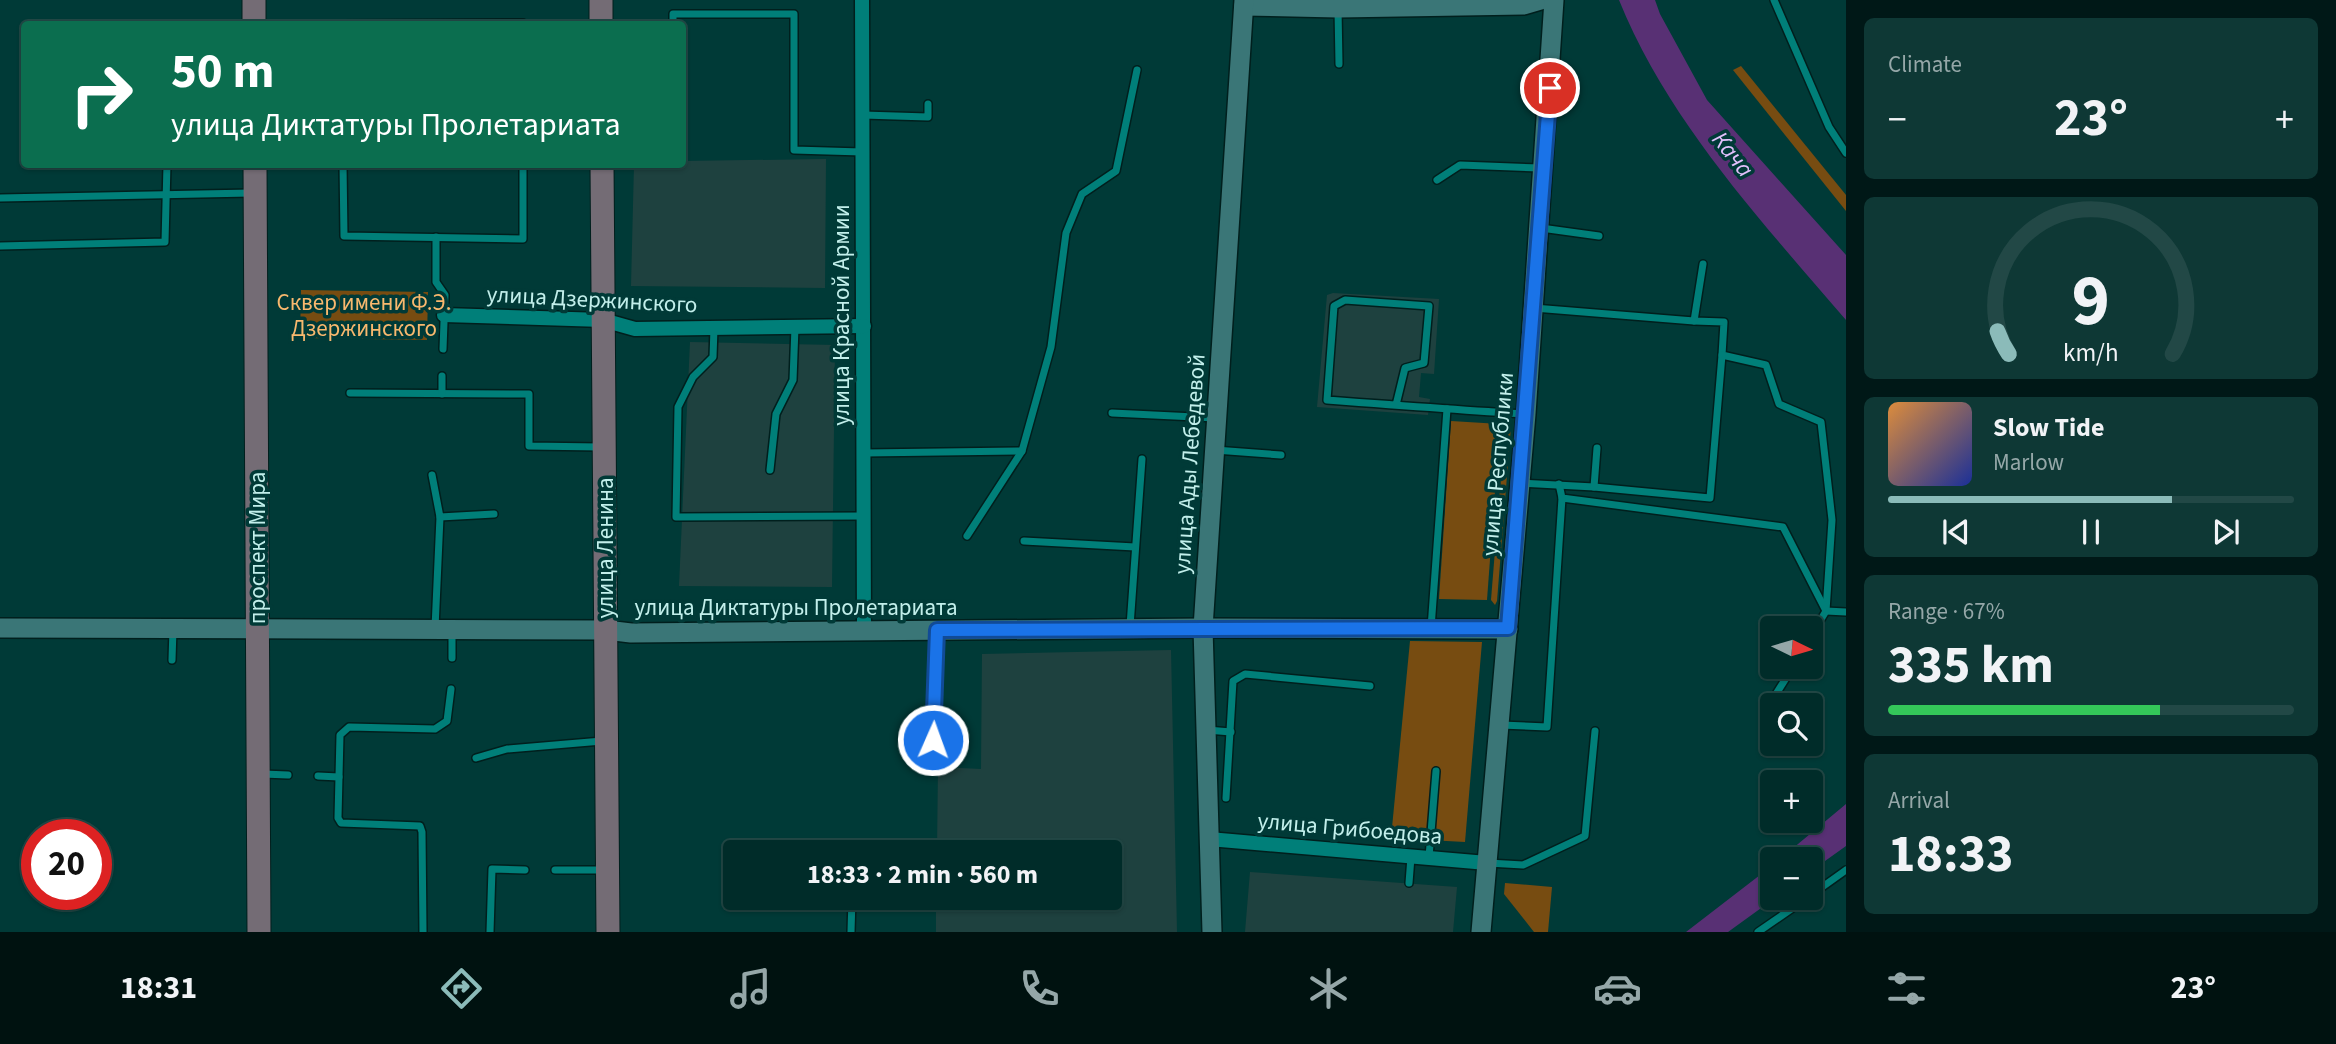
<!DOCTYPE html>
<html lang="en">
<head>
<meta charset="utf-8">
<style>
  :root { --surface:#002c29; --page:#0e3835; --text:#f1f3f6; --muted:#95a7a8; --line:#224846; --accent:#8bbbb9 }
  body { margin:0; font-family:"Source Sans 3",sans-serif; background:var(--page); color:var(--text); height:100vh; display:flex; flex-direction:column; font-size:26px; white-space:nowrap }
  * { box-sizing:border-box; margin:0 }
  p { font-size:23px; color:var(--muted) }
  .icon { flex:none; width:38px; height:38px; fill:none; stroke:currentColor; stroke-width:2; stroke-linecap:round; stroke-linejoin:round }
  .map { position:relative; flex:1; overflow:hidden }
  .sheet { display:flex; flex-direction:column; gap:18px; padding:18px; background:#001817; width:490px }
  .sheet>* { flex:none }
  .guide { position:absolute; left:21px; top:21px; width:665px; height:147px; border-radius:7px; box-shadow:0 2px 5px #0004,0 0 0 2px var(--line); background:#0b6e4f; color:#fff; overflow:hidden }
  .needle { width:46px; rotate:95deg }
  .fabs { position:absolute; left:1760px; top:616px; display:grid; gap:14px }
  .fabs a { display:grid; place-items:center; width:63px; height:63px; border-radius:7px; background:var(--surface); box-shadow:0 2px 5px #0004,0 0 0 2px var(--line); font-size:35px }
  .speed { position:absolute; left:21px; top:819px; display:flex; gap:14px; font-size:35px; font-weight:700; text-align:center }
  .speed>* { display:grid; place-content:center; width:91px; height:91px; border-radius:50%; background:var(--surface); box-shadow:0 2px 5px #0004,0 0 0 2px var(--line); line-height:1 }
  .speed .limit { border:10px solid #d22; background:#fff; color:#111 }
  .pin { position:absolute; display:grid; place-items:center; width:60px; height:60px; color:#fff; margin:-30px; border:4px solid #fff; border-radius:50%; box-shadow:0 2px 7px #0007 }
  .me { position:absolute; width:77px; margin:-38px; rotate:2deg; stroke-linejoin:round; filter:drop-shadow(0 0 5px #0008) }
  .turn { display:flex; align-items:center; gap:24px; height:147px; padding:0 35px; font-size:32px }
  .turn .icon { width:91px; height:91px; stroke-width:2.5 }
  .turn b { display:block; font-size:49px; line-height:60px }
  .big { font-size:52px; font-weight:700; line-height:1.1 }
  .sheet .tile { flex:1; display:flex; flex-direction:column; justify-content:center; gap:10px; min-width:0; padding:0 24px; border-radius:10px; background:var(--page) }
  .sheet .dial { align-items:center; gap:0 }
  .dial svg { height:182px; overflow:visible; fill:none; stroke:var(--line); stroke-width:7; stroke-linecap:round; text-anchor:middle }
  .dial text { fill:var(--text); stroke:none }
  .song { display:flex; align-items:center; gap:21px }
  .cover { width:84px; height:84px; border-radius:10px; background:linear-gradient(135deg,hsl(30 70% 55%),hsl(230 70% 35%)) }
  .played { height:7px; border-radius:4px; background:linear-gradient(90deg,var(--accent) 70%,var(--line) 70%) }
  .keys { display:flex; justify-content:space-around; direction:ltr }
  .heat { display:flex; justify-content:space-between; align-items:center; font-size:38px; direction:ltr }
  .charge { height:10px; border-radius:5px; background:linear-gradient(90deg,#34c759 67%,var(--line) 0) }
  .trip { position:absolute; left:723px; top:840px; width:399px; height:70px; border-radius:7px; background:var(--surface); box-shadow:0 2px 5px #0004,0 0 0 2px var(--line); font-weight:700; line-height:70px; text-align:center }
  .tab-bar { display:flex; height:112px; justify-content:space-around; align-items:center; background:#001210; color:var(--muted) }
  .tab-bar .icon { width:49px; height:49px }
  .tab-bar .current { color:var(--accent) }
  .tab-bar b { font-size:32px; color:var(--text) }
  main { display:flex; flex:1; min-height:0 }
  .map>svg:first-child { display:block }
  .built { fill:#1e413f }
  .green { fill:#774c11 }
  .water { fill:#583074 }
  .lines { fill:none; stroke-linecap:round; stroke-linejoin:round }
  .lane-casing { stroke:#001f1d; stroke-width:10 }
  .street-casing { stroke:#001f1d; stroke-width:17 }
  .secondary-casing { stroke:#001f1d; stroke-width:22 }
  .primary-casing { stroke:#001f1d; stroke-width:25 }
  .lane { stroke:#007f79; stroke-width:7 }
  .street { stroke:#007f79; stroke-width:14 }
  .secondary { stroke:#3a7677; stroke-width:19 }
  .primary { stroke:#746c75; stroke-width:23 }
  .route-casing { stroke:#114b97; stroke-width:18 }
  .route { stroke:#1a73e8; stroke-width:12 }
  .labels { text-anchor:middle; stroke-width:7; stroke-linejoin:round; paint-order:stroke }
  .street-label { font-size:23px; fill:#c2efeb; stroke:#003a37 }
  .park-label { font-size:23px; fill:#f8b86e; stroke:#003a37 }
  .water-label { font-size:24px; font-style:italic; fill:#e1c0fc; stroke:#003a37 }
</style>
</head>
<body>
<main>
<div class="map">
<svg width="1846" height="932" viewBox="0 0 1846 932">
  <rect width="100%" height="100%" fill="#003a37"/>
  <g class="built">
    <polygon points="826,159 825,288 631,286 634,165 682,164 683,161"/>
    <polygon points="1333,293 1439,299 1434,374 1421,373 1419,397 1430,399 1428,415 1317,407 1327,295"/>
    <polygon points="690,342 835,345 832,587 679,586"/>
    <polygon points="1171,650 1177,932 936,932 936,898 1110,898 1110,852 937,852 938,767 981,769 982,654"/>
    <polygon points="1250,872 1457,887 1453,932 1245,932"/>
  </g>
  <g class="green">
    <polygon points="1741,66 1846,195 1846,211 1733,70"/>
    <polygon points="301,290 428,292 427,340 300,338"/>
    <polygon points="1451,421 1500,424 1487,600 1439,599"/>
    <polygon points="1505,426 1511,426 1497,601 1495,605 1491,600"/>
    <polygon points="1410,641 1482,642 1465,842 1391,838"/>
    <polygon points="1505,883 1552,887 1548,932 1534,932 1504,894"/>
  </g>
  <g class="water">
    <path d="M 1619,0 L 1655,0 L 1660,14 L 1707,100 L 1846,255 L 1846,320 C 1762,222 1668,121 1619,0 Z"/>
    <polygon points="1846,804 1846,846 1811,871 1811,859 1780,859"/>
    <polygon points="1773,865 1773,898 1775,898 1728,932 1686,932"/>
  </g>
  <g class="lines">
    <defs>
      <g id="lane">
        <polyline points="1774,0 1829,127 1846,153"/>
        <polyline points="1338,9 1339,64"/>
        <polyline points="341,24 523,23 523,24"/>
        <polyline points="673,24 673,14 794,14 794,150 862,152"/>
        <polyline points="863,115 928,117 928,104"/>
        <polyline points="343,164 344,236 523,239 523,164"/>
        <polyline points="1437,180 1460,165 1540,168"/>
        <polyline points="0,198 251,193"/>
        <polyline points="1541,228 1599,236"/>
        <polyline points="436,237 436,282 445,295 443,349"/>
        <polyline points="0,246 165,242 167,164"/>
        <polyline points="1703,264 1694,321 1724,322 1722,355 1766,365 1779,404 1821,422 1832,520 1826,611 1811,636"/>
        <polyline points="1534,308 1694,321"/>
        <polyline points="714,328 713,357 693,377 678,407 676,517 863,516"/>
        <polyline points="350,393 529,394 529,446 600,447"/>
        <polyline points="442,394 442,376"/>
        <path d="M 1396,405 L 1405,368 L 1424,363 L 1429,306 L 1345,300 L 1334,306 L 1327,400 C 1393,405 1459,410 1525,414"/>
        <polyline points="1112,413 1216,418"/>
        <polyline points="1215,450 1281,455"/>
        <polyline points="864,453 1022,451"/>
        <polyline points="770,470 776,414 793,380 795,327"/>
        <polyline points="432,475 440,517 494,514"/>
        <polyline points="1520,483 1594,487 1710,498 1722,355"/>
        <polyline points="1559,484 1562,498 1783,527 1826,611 1846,612"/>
        <polyline points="1594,487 1597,448"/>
        <polyline points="967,536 1022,451 1051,347 1066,233 1082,194 1116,171 1137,70"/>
        <polyline points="1024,541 1135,547"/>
        <polyline points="1130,626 1142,459"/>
        <polyline points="435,628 440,517"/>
        <polyline points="1431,628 1447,409"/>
        <polyline points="452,658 452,631"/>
        <polyline points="172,660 173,629"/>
        <polyline points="1766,710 1793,667"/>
        <polyline points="1501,725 1547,727 1562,498"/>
        <polyline points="1207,730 1231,732"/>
        <polyline points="476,758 507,749 602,741"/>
        <polyline points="932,763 937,631"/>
        <polyline points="263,774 288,775"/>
        <polyline points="318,776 339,777"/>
        <polyline points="1226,798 1233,681 1245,674 1370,686"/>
        <polyline points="767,848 810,852"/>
        <polyline points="871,852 882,851"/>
        <polyline points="1429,857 1436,771"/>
        <polyline points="1488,863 1523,865 1585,836 1595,731"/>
        <polyline points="555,870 603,870"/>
        <polyline points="1409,883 1411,857"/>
        <polyline points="1811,895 1846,870"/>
        <polyline points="423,932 422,832 420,826 341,823 338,818 340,735 349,727 435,729 447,721 451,689"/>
        <polyline points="490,932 492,869 525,870"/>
        <polyline points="851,932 852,898"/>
        <polyline points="1758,932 1807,898"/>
      </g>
      <g id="street">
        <polyline points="862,0 864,631"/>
        <polyline points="444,315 603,320 635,329 864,326"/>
        <polyline points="1209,839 1487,863"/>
      </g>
      <g id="secondary">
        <polyline points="1244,6 1338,8 1524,5 1541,0"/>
        <polyline points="0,628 606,630 631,633 1203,628 1508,629"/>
        <polyline points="1212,932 1203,628 1244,0"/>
        <polyline points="1481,932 1526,414 1554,0"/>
      </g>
      <g id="primary">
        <polyline points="254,0 254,24"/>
        <polyline points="601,0 601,24"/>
        <polyline points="255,164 259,932"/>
        <polyline points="602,164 608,932"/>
      </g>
    </defs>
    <use href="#lane" class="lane-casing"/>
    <use href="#street" class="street-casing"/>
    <use href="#secondary" class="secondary-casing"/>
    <use href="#primary" class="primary-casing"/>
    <use href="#lane" class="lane"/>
    <use href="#street" class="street"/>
    <use href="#secondary" class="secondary"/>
    <use href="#primary" class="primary"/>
  </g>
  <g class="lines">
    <defs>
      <polyline id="route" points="933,740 937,630 1508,628 1550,88"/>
    </defs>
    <use href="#route" class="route-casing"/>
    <use href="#route" class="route"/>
  </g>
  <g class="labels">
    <g class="street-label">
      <text transform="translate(592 299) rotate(3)" y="8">улица Дзержинского</text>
      <text transform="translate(841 315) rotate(-90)" y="8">улица Красной Армии</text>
      <text transform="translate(1189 464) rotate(-86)" y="8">улица Ады Лебедевой</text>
      <text transform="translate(1497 464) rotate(-85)" y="8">улица Республики</text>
      <text transform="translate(257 548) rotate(-90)" y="8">проспект Мира</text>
      <text transform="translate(605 548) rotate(-90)" y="8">улица Ленина</text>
      <text x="796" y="615">улица Диктатуры Пролетариата</text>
      <text transform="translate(1350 828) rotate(5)" y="8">улица Грибоедова</text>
    </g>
    <g class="park-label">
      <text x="364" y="310">Сквер имени Ф.Э.<tspan x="364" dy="26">Дзержинского</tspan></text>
    </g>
    <g class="water-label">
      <text transform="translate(1733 154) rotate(51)" y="8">Кача</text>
    </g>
  </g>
</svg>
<div class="fabs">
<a><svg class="needle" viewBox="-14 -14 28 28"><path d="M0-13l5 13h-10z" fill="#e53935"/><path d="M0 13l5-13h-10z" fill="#95a7a8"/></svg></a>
<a><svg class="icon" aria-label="search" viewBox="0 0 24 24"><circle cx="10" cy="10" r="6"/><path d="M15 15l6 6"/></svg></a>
<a>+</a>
<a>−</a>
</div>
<div class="speed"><div class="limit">20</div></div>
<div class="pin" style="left:1550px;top:88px;background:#d93025"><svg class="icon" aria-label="arrive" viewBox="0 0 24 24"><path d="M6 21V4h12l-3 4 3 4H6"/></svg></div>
<svg class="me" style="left:933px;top:740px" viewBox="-20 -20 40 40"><circle r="17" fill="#1a73e8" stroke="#fff" stroke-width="3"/><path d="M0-11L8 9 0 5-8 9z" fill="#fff"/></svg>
<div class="trip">18:33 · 2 min · 560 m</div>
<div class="guide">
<div class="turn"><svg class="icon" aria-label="right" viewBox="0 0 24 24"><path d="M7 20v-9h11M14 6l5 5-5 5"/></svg><div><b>50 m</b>улица Диктатуры Пролетариата</div></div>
</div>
</div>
<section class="sheet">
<div class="tile"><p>Climate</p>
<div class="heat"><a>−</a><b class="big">23°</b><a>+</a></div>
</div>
<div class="tile dial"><svg viewBox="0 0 100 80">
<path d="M14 69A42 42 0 1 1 86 69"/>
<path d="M14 69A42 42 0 0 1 9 59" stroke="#8bbbb9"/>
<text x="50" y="56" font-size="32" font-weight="700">9</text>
<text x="50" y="72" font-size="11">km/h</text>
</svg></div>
<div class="tile">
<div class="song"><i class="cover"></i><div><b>Slow Tide</b><p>Marlow</p></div></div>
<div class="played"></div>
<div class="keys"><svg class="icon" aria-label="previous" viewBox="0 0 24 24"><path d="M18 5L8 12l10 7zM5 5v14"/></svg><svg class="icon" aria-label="pause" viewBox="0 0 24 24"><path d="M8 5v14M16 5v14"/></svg><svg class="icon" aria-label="next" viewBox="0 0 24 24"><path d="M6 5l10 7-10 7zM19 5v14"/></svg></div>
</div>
<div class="tile"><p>Range · 67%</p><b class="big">335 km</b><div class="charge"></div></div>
<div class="tile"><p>Arrival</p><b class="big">18:33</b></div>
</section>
</main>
<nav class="tab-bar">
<b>18:31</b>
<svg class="icon current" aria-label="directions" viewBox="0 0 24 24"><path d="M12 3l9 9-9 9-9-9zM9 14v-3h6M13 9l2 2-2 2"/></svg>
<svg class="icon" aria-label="music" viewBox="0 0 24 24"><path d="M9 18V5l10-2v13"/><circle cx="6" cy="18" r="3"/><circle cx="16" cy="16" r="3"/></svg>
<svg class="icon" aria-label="phone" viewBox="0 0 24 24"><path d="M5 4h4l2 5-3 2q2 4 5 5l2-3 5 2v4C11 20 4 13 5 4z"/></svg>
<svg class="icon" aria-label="climate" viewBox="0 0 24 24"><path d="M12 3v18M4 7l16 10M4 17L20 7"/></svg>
<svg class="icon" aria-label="car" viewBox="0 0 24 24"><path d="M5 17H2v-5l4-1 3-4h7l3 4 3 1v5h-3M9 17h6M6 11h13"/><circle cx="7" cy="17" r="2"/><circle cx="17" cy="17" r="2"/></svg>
<svg class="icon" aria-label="filters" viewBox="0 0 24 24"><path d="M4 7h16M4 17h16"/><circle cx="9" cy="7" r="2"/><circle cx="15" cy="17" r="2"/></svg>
<b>23°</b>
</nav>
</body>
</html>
